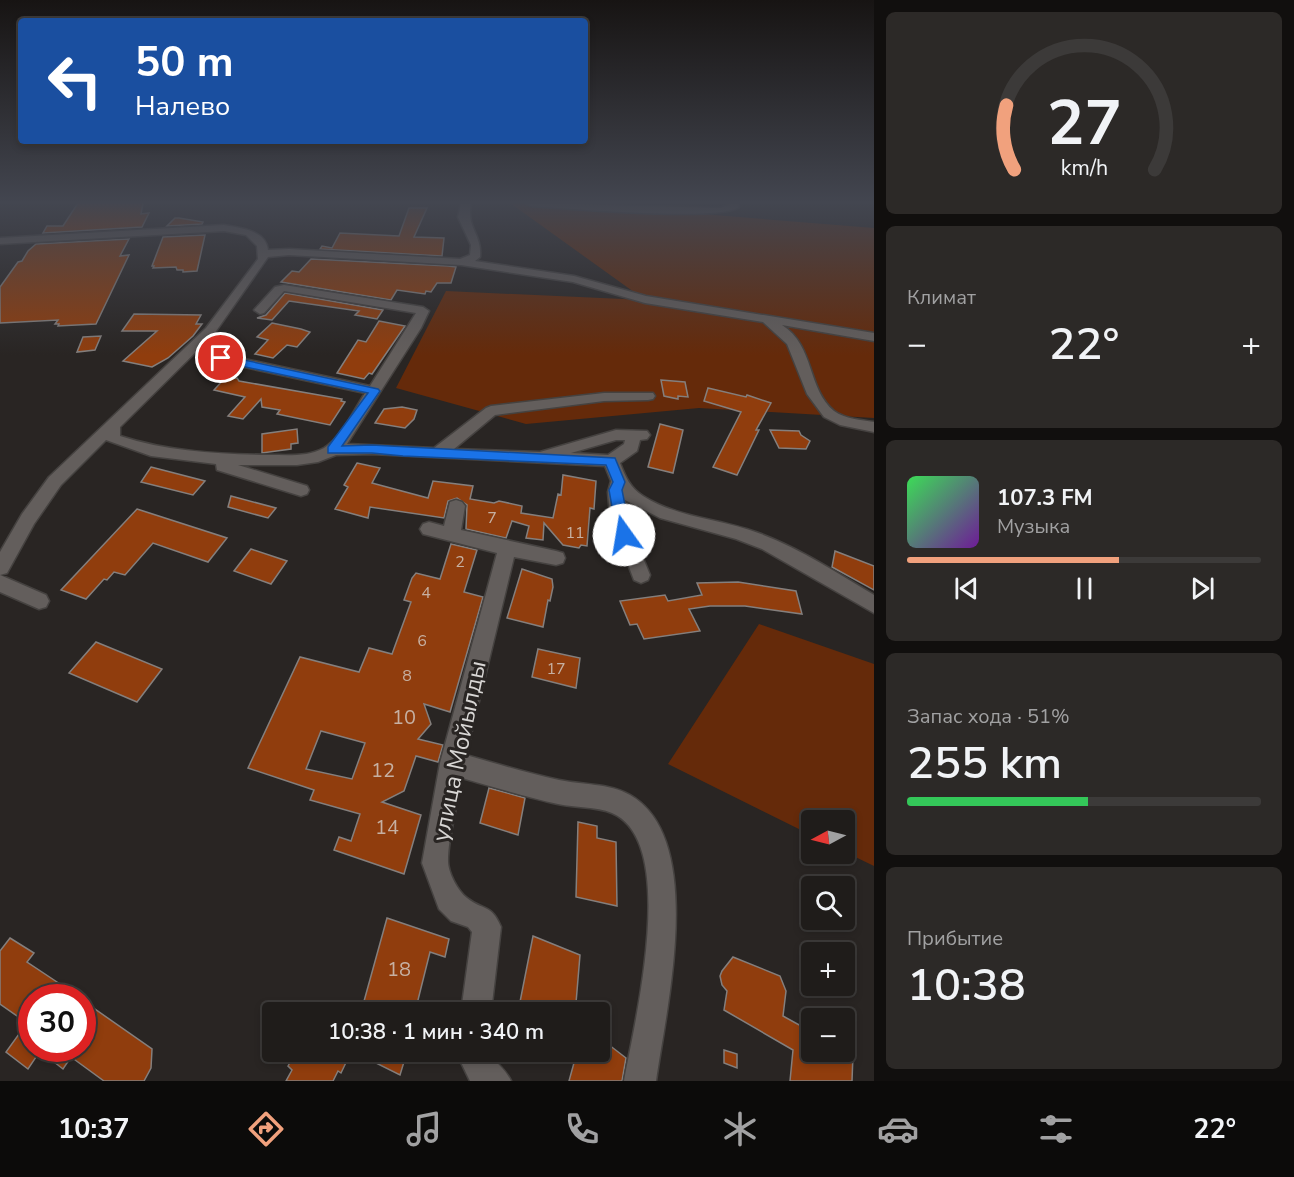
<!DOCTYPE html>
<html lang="ru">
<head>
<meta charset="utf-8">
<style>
  :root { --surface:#1f1c1a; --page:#2c2927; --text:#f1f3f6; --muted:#a1a1a2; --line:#3c3a39; --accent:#f1a17d }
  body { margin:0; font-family:"Nunito Sans",sans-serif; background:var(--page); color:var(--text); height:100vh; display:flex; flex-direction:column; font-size:22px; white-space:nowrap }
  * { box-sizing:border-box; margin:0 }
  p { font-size:20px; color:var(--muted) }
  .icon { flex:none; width:33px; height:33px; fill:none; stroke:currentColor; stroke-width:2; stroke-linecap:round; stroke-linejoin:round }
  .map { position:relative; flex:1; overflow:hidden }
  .drawer { display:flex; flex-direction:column; gap:12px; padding:12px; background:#110f0e; width:420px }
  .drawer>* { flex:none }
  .top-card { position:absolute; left:18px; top:18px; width:570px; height:126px; border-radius:6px; box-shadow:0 3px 9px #0003,0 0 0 2px var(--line); background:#1a4fa0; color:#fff; overflow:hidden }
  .needle { width:39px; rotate:263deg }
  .buttons { position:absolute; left:801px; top:810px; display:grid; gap:12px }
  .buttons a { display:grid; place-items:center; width:54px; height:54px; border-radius:6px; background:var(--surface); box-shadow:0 3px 9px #0003,0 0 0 2px var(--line); font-size:30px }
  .speed { position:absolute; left:18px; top:984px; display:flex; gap:12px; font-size:30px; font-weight:700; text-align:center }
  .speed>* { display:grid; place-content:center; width:78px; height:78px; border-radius:50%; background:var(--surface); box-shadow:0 3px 9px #0003,0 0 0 2px var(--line); line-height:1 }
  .speed .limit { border:9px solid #d22; background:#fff; color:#111 }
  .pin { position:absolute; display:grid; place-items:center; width:51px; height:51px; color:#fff; margin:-26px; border:3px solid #fff; border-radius:50%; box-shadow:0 2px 6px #0007 }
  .me { position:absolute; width:66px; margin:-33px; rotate:347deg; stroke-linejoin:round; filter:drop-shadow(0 0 4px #0008) }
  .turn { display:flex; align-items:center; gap:21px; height:126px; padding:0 18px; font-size:27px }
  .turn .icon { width:78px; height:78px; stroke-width:2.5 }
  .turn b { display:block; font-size:42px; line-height:51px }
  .big { font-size:45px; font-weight:600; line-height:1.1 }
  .drawer .widget { flex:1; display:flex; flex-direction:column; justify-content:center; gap:9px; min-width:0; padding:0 21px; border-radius:9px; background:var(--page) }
  .drawer .dial { align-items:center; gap:0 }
  .dial svg { height:156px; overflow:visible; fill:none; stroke:var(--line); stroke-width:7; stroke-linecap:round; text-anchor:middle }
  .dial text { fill:var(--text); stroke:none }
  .song { display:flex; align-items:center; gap:18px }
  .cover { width:72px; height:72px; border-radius:9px; background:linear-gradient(135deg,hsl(130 70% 55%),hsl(280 70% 35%)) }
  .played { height:6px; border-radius:3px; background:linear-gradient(90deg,var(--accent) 60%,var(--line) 60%) }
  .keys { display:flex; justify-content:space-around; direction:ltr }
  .heat { display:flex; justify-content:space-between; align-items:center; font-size:33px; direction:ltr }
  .charge { height:9px; border-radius:4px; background:linear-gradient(90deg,#34c759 51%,var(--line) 0) }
  .trip { position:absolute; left:262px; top:1002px; width:348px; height:60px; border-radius:6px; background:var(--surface); box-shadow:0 3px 9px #0003,0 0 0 2px var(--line); font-weight:600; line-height:60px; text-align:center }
  .menu { display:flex; height:96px; justify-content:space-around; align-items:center; background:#0c0b0a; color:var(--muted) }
  .menu .icon { width:42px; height:42px }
  .menu .active { color:var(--accent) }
  .menu b { font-size:27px; color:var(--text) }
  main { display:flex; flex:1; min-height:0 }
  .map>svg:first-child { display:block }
  .green { fill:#652a0a }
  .building { fill:#903d0d; stroke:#847f7d; stroke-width:1.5; fill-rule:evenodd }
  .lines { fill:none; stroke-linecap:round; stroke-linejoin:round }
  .street-casing { stroke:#454240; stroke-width:3 }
  .street { fill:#635e5c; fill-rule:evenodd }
  .route { fill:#1a73e8; stroke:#114b97; stroke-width:1.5 }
  .labels { text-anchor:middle; stroke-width:6; stroke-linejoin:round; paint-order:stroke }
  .number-label { font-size:16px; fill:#c6b0a2 }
  .near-number-label { font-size:20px; fill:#c6b0a2 }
  .near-street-label { font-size:24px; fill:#d8d6d4; stroke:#292523 }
</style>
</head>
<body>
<main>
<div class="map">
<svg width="874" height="1081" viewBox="0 0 874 1081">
  <rect width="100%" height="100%" fill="#292523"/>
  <g class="green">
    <polygon points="510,203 566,203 874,228 874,418 699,408 526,424 396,388 446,291 645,300"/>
    <polygon points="759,624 874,664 874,866 845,852 844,820 812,820 811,835 668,764"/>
  </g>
  <g class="building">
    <polygon points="78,203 143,203 141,214 149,213 142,227 43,233 47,226 63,226"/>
    <polygon points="409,208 427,208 414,237 444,238 442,256 320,249 322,246 332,248 340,233 399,236"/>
    <polygon points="175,218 179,218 203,222 202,224 167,226"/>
    <polygon points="205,235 197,271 183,272 183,270 177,270 176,267 153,268 154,266 152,266 163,237"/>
    <polygon points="129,239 120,256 129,255 96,324 58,326 59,324 55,324 58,320 0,323 0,287 18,262 22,261 28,251 36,244"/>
    <polygon points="311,259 448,266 456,267 451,283 437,283 431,292 426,291 425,294 397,290 391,300 281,282 292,271 299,272"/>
    <polygon points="285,293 383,310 377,319 355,315 359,311 289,301 272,320 257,318 266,315"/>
    <polygon points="134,314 201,315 196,324 202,324 193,336 168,358 152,367 123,361 157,331 122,331"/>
    <polygon points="379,321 405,326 372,374 369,373 364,379 337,373 358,340 366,342"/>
    <polygon points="272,323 301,329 310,332 297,347 287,345 273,358 255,354 268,340 257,337"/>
    <polygon points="101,336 95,350 77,352 83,337"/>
    <polygon points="237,378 239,381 342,399 341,401 345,402 330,425 277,414 280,410 262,407 261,399 243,419 228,416 245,397 214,390 224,379"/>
    <polygon points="661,380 685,382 688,397 678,396 678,399 664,396"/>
    <polygon points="708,388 746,397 747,395 771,403 756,430 759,430 737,475 713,467 741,412 704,401"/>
    <polygon points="402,407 417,410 414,419 405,428 375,423 384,409"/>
    <polygon points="660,424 683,430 673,473 648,467"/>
    <polygon points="297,429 298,443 291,444 291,449 262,453 262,434"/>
    <polygon points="770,430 799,431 801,435 810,441 806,449 779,448"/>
    <polygon points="357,463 380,468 372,483 428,498 433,481 473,486 470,499 494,503 499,501 522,506 521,513 553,518 558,494 561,495 563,475 596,481 594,509 590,508 587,546 581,545 579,548 563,545 544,523 543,540 526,538 529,526 512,521 506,538 466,529 467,505 457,498 448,501 444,518 370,507 368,518 335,509 348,487 344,485"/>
    <polygon points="151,467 205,481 193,495 141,482"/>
    <polygon points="231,496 276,508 268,518 228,507"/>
    <polygon points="137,509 227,538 208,562 153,543 125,575 114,572 107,580 104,579 86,599 61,590"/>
    <path d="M 451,544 L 477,550 L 464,592 L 483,597 L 450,712 L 424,704 L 431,724 L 418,739 L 443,745 L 438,762 L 416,756 L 404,791 L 382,802 L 421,815 L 404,874 L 334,850 L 339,837 L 351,841 L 360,814 L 310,800 L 314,790 L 248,768 L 300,657 L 359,672 L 369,648 L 392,654 L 411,602 L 404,600 L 412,578 L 416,573 L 440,579 ZM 321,731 L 365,743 L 352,779 L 306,769 Z"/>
    <polygon points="251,549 287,561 271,584 234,571"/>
    <polygon points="835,551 874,566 874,590 832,567"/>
    <polygon points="522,569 552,579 553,587 550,601 548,600 543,627 507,618"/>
    <polygon points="738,582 796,591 802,614 745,606 710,606 689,609 700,631 644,639 637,624 630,625 620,601 665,595 668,601 702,595 697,583"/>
    <polygon points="96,642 162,669 137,702 69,673"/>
    <polygon points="538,649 580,658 576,688 532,677"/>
    <polygon points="489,788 525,798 518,835 480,823"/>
    <polygon points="578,822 597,826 597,838 616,842 617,906 576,897"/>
    <polygon points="387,918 449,939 445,957 430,952 415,1012 361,1012"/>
    <polygon points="533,936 580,955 576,1003 583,1012 518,1012"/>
    <polygon points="10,938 34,953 27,962 60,984 57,998 32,998 32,1048 82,1048 82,1000 152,1049 151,1068 144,1081 104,1081 71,1057 63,1069 40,1051 28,1069 6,1052 27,1023 0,1004 0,951"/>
    <polygon points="733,957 780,976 786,991 783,1016 812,1032 812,1052 848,1052 853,1054 852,1081 790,1081 793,1050 724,1010 727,991 722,985 720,976 722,971"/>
    <polygon points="600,1038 626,1058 622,1081 569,1081 577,1052 600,1052"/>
    <polygon points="724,1050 737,1054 737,1068 724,1063"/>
    <polygon points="296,1052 351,1052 341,1073 338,1071 333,1081 286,1081 292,1070 288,1066"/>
    <polygon points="354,1052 407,1052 400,1075"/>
  </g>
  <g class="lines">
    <defs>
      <g id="street">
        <path d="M 461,203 L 471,203 C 466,229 482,233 480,257 L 475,261 L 574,276 L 646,296 L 874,333 L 874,341 L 782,325 C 815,346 807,389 834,411 C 845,419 861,420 874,422 L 874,432 L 840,425 L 824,417 L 807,394 L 787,344 L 763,322 L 645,303 L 573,282 L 461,265 L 289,255 L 268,257 L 214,334 L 120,427 L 120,436 C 169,452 219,454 270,455 C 288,455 308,457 324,448 C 342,437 354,410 365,393 L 216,361 L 214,358 L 216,355 L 221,354 L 370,386 L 416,313 L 284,291 L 264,313 L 260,314 L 254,310 L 275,287 L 284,285 L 423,307 L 429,311 L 421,328 L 347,444 L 434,448 L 486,408 L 491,406 L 604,393 L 653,393 L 655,396 L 653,399 L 648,400 L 604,401 L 495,415 L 454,449 L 540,452 L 616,430 L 647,431 L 650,435 L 647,439 L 640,440 L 637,451 L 620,463 C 625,476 630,488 643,496 C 677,518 723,519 761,534 C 801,549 837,573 874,595 L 874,613 L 762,549 L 736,539 L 660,518 L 625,500 L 631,529 L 650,575 L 648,580 L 641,583 L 634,580 L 610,517 L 608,492 L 611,481 L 605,466 L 372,454 L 336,455 L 318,462 L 297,465 L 238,465 L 307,486 L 309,490 L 307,494 L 301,496 L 217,470 L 216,464 L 151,456 L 106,440 L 61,485 L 34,524 L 7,573 L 0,575 L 46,595 L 49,601 L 46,607 L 39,609 L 0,592 L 0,552 L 22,514 L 49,477 L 206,328 L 258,259 L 257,246 L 246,235 L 224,231 L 0,244 L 0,238 L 224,225 C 240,228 266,230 268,250 L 289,249 L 460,259 L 470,255 L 471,245 L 458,217 ZM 616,440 L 625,440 L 624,444 L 608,455 L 571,453 Z"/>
        <path d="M 526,203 L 720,208 L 729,205 L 728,203 L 738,203 L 739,207 C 719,222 564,208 531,206 Z"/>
        <path d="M 456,500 L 462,502 L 465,506 L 461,530 L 556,551 L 563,553 L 565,558 L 563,563 L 556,565 L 514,557 L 466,755 C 497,764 527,773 559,780 C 582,785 609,783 630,795 C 707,839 666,1009 656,1081 L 624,1081 C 634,1024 680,842 612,813 C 596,806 575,808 558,804 C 526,797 494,787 462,778 C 458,802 448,837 448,861 C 448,873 458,891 467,898 C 483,911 491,903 501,927 L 491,1012 L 461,1012 L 472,932 L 468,927 L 451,921 L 439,909 L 422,863 L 440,763 L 497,553 L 423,534 L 420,529 L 423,524 L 429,522 L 444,526 L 450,502 Z"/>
        <path d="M 456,1052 L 488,1052 C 495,1063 505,1068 511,1081 L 470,1081 Z"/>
      </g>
    </defs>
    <use href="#street" class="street-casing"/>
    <use href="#street" class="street"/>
  </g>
  <linearGradient id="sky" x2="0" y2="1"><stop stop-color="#171413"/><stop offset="0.57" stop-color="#434650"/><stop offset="1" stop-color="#434650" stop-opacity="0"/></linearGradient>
  <rect width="874" height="355" fill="url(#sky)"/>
  <polygon class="route" points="221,355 378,389 380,391 342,446 372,445 615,458 625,482 622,490 631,535 624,540 617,535 609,490 613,482 606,465 403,456 372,453 328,453 328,447 368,393 217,361 216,358"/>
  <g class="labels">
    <g class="number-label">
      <text x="492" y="523">7</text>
      <text x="575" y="538">11</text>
      <text x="460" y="567">2</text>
      <text x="426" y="598">4</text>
      <text x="422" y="646">6</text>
      <text x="556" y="674">17</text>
      <text x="407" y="681">8</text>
    </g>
    <g class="near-number-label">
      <text x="404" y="724">10</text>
      <text x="383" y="777">12</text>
      <text x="387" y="834">14</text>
      <text x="399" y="976">18</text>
    </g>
    <g class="near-street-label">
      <text transform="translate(459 751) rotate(-78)" y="8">улица Мойылды</text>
    </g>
  </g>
</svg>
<div class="buttons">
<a><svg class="needle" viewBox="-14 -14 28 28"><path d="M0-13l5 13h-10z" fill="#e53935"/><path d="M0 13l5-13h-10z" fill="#a1a1a2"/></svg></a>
<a><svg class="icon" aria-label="search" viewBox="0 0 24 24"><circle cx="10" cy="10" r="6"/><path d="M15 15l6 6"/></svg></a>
<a>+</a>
<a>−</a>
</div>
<div class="speed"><div class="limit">30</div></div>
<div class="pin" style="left:221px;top:358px;background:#d93025"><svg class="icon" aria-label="arrive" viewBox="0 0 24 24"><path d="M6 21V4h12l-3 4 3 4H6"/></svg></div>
<svg class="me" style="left:624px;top:535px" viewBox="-20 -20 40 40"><circle r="19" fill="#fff"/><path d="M0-13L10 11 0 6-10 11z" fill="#1a73e8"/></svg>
<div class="trip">10:38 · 1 мин · 340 m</div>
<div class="top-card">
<div class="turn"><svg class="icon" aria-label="left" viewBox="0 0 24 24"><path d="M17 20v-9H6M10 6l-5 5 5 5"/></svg><div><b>50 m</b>Налево</div></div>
</div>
</div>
<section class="drawer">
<div class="widget dial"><svg viewBox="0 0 100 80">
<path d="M14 69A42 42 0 1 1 86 69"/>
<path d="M14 69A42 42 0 0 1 10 36" stroke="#f1a17d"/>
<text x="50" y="56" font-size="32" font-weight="700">27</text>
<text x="50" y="72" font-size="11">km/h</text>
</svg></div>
<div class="widget"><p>Климат</p>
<div class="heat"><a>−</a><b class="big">22°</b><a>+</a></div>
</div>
<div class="widget">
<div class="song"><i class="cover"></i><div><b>107.3 FM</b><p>Музыка</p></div></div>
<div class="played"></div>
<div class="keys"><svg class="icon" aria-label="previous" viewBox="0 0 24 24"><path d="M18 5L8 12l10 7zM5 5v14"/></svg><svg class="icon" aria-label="pause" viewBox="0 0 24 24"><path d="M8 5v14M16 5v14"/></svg><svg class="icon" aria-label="next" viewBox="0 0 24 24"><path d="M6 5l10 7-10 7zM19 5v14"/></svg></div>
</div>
<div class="widget"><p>Запас хода · 51%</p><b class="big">255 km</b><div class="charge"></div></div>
<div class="widget"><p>Прибытие</p><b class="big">10:38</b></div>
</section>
</main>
<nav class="menu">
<b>10:37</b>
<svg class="icon active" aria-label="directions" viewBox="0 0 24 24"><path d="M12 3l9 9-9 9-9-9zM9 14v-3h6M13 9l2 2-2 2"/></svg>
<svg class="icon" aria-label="music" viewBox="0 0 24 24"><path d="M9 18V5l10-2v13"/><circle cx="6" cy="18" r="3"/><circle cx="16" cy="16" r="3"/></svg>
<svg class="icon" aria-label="phone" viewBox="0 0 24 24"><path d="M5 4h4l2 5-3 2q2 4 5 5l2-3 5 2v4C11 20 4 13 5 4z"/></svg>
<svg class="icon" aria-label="climate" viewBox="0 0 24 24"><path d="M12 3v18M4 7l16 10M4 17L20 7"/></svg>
<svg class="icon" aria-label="car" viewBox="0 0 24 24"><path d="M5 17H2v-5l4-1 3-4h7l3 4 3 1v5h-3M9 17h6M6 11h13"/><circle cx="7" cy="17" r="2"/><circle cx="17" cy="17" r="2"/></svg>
<svg class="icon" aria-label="filters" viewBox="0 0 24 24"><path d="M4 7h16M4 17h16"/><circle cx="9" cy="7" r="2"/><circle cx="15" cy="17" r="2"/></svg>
<b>22°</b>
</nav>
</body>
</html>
